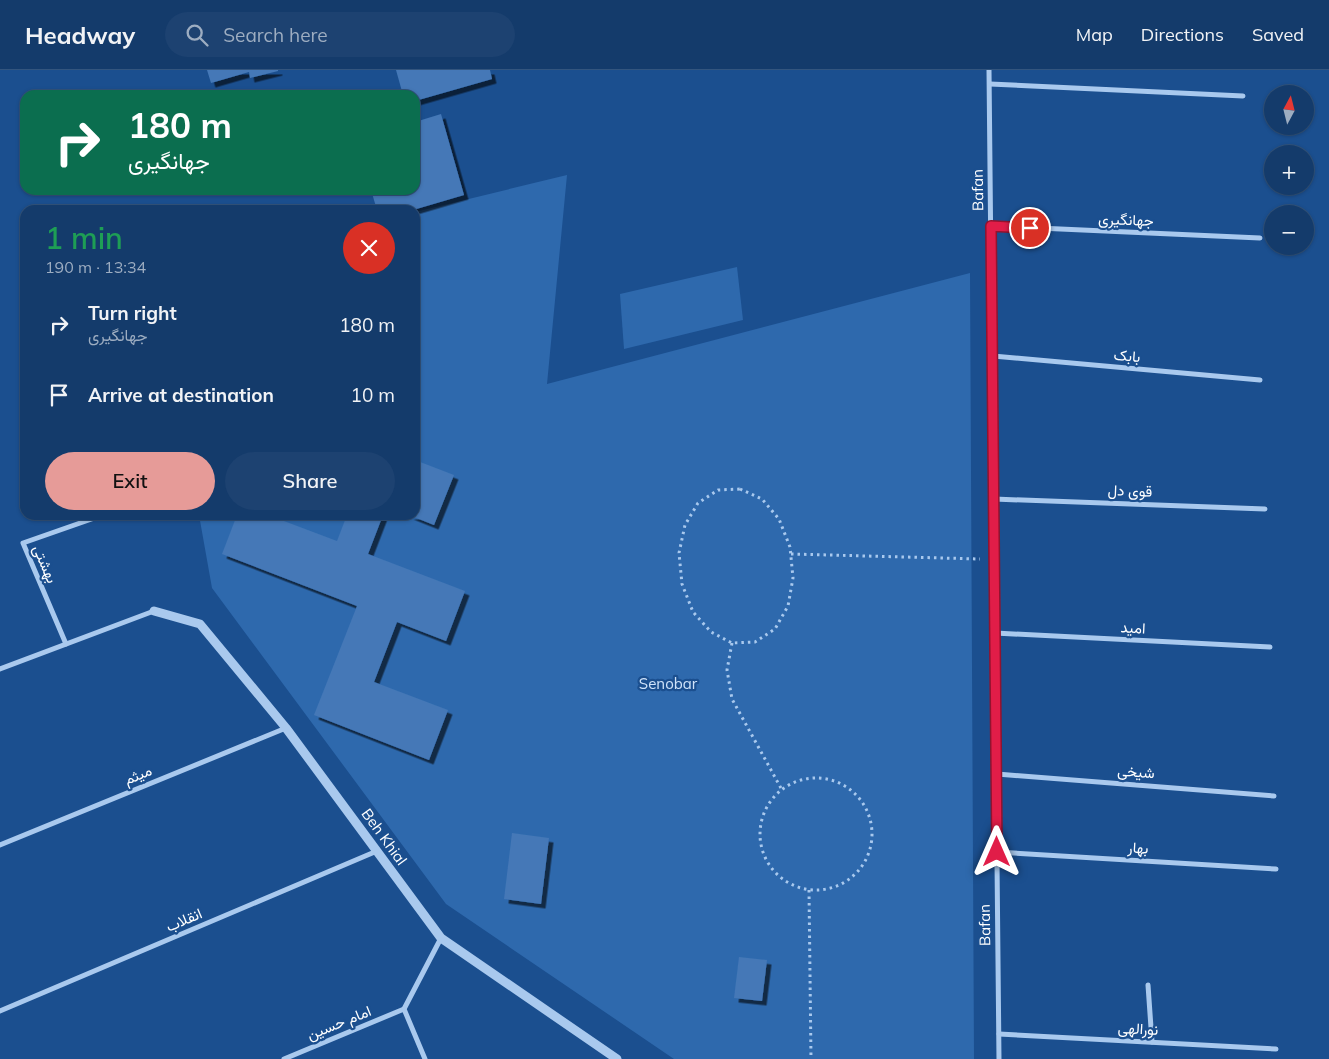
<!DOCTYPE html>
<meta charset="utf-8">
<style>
body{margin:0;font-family:Mulish,Vazirmatn,sans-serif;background:#1d4271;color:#f1f3f6;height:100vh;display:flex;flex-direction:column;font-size:19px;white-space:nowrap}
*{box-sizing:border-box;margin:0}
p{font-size:16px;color:#9dadc1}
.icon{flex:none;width:28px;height:28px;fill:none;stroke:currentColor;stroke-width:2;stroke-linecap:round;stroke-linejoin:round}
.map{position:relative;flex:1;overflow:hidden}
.sheet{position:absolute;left:20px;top:135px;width:400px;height:315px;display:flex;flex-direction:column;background:#143b6b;border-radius:15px;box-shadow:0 1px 4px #0004,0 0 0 1px #33557e}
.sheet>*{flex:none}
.banner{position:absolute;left:20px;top:20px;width:400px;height:105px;border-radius:15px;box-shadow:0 1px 4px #0004,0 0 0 1px #33557e;background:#0b6e4f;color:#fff;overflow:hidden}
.needle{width:32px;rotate:7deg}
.tools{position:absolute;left:1264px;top:15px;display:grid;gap:10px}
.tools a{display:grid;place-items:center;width:50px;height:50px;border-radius:50%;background:#143b6b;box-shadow:0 1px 4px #0004,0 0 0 1px #33557e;font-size:25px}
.pin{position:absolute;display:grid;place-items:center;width:42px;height:42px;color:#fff;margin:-21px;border:2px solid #fff;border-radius:50%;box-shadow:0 1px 5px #0007}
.me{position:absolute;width:55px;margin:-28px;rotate:0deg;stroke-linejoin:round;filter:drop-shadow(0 0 4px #0008)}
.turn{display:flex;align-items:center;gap:18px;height:105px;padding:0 25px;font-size:22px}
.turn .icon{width:65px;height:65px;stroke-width:2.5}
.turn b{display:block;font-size:35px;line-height:42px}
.round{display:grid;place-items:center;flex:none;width:52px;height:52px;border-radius:26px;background:#1d4271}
.headline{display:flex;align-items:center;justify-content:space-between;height:85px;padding:0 25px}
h1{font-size:30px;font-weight:600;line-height:38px;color:#1e9e55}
.primary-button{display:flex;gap:10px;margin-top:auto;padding:10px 25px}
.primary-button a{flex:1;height:58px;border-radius:30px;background:#e69b98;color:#111;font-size:20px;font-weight:600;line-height:58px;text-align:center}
.primary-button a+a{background:#1d4271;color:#f1f3f6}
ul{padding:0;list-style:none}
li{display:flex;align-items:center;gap:15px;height:70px;padding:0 25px}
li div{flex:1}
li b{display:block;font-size:19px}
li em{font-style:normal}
header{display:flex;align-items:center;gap:30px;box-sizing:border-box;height:70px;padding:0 25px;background:#143b6b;border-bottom:1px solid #33557e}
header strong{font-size:24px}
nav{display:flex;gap:28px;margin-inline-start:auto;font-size:18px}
.search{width:350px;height:45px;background:#1d4271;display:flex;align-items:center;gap:12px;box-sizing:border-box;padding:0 18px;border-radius:28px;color:#9dadc1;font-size:19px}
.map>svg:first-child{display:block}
.green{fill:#2e69ad}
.building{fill:#4478b7;filter:url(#shadow)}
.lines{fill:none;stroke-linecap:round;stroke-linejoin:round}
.path{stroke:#a9c9ee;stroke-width:3;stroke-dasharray:2.5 4;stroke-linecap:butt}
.minor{stroke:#a9c9ee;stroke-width:5}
.tertiary{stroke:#a9c9ee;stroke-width:9}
.route-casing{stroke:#92132f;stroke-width:12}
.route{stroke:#e11d48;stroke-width:9}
.labels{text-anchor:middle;stroke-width:4.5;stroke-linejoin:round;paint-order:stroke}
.street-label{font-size:15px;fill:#fff;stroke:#1b4f8f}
.park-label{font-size:15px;fill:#cfe3fa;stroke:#1b4f8f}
</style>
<header>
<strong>Headway</strong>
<div class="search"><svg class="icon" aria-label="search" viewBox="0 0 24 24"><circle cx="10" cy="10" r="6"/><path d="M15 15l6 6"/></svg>Search here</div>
<nav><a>Map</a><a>Directions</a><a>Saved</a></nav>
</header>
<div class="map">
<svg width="1329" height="989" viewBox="0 0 1329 989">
<defs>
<filter id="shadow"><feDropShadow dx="4.5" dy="4.5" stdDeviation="0" flood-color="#0009"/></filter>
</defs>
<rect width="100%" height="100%" fill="#1b4f8f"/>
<g class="green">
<polygon points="567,105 547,314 970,203 974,989 674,989 446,834 212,518 199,445 415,445 415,142"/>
<polygon points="737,197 743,250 624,279 620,224"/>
</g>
<g class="building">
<polygon points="207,0 278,0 278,1 250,8 249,2 211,13"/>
<polygon points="396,0 490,0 492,9 415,31 415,25 403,25"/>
<polygon points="441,44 464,125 413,140 377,140 371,120 415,120 415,52"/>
<polygon points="415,390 454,405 434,455 409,445 415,445"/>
<polygon points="237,445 268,445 337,471 347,445 383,445 368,484 465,521 446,571 397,552 374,612 448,640 429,690 314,645 357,536 222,484"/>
<polygon points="512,763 549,768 541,834 504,829"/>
<polygon points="739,887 767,890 762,931 734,928"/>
</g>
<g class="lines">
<g class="path">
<polygon points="740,419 762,429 779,449 790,477 793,508 788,536 775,559 755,572 732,573 711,562 693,542 682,514 679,483 685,455 698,433 718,420"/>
<polyline points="791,484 980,489"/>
<polyline points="732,573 727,600 732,629 782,720"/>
<circle cx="816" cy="764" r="56"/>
<polyline points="809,820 811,989"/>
</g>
<g class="minor">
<polyline points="989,0 999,989"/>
<polyline points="990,14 1243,26"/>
<polyline points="991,156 1260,168"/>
<polyline points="993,286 1260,310"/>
<polyline points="994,429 1265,439"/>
<polyline points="995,563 1270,577"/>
<polyline points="66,574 23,473 103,445"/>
<polyline points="0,599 154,541"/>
<polyline points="997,704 1274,726"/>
<polyline points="0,775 286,658"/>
<polyline points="997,782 1276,799"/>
<polyline points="1148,915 1152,972"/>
<polyline points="0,941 377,781"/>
<polyline points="999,964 1276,979"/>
<polyline points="284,989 404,939"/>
<polyline points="425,989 404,939 441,868"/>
</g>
<polyline class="tertiary" points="154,541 200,554 286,658 441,868 617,989"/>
</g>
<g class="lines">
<defs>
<polyline id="route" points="997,782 991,156 1030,158"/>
</defs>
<use href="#route" class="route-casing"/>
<use href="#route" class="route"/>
</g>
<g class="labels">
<g class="street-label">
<text transform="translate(978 120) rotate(-91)" y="5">Bafan</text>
<text transform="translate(1126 150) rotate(2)" y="5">جهانگیری</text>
<text transform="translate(1127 286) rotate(5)" y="5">بابک</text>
<text transform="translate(1130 421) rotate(2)" y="5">قوی دل</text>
<text transform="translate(45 494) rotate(67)" y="5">بهشتی</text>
<text transform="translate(1133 558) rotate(3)" y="5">امید</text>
<text transform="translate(1136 702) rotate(4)" y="5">شیخی</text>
<text transform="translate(138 705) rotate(-22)" y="5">میثم</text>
<text transform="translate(384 767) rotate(54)" y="5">Beh Khial</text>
<text transform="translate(1138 778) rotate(3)" y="5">بهار</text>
<text transform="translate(184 850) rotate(-23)" y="5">انقلاب</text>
<text transform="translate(985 855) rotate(-91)" y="5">Bafan</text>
<text transform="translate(339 953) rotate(-22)" y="5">امام حسین</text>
<text transform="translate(1138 959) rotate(3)" y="5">نورالهی</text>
</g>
<g class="park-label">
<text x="668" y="619">Senobar</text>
</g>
</g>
</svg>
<div class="tools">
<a><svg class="needle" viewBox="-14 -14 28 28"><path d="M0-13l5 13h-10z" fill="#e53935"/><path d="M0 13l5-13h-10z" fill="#9dadc1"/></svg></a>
<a>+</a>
<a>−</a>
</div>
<div class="pin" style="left:1030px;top:158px;background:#d93025"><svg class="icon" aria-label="arrive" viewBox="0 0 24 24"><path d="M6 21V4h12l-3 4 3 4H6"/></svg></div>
<svg class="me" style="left:997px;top:782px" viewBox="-20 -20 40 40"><path d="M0-17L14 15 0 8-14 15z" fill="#e11d48" stroke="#fff" stroke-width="4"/></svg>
<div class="banner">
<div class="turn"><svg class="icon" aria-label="right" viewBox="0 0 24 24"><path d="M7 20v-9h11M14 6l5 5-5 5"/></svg><div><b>180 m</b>جهانگیری</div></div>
</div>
<section class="sheet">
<div class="headline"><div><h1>1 min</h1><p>190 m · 13:34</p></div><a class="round" style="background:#d93025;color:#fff"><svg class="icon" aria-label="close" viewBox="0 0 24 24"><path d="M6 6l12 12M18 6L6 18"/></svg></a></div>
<ul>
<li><svg class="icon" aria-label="right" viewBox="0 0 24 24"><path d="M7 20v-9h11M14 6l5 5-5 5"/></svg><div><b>Turn right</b><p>جهانگیری</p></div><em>180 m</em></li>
<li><svg class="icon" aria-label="arrive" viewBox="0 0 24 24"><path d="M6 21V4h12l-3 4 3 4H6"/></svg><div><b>Arrive at destination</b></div><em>10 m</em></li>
</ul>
<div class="primary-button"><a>Exit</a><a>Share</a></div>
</section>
</div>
